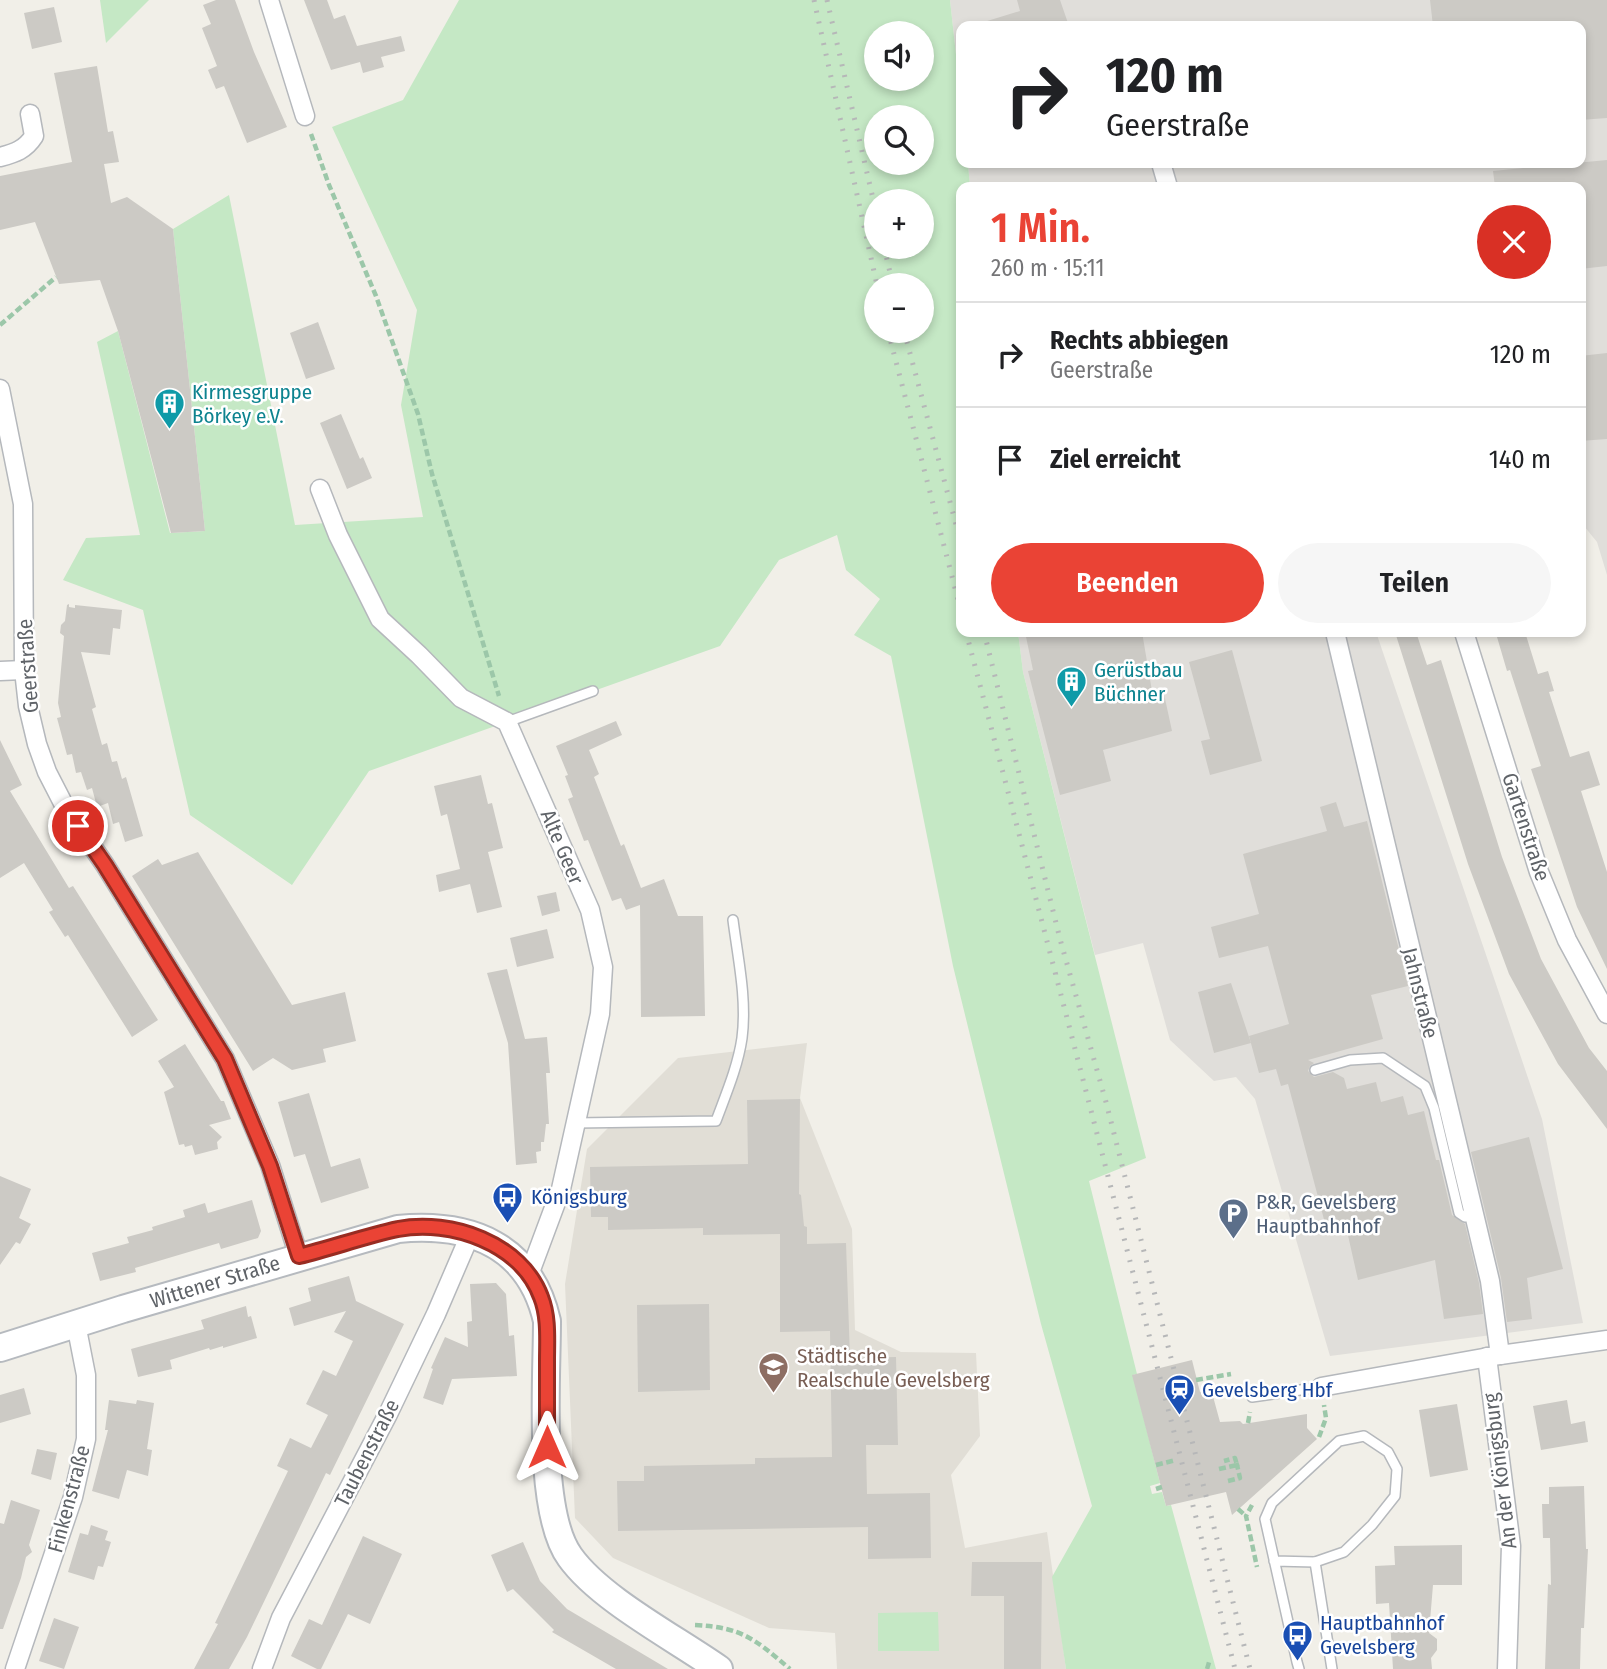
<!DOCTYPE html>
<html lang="de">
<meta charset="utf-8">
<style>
body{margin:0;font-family:"Fira Sans Condensed",sans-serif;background:#f6f6f6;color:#202124;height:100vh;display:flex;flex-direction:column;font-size:26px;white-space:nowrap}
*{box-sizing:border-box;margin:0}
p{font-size:23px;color:#757577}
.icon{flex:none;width:38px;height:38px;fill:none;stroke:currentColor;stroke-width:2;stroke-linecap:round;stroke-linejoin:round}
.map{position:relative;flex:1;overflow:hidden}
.details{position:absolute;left:956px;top:182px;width:630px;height:455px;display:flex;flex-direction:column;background:#fff;border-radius:14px;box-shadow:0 4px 10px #0003}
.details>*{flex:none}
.hud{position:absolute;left:956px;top:21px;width:630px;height:147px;border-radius:14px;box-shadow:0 4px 10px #0003;background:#fff;color:#202124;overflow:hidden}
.fabs{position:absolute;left:864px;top:21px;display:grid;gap:14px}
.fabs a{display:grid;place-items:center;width:70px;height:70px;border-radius:50%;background:#fff;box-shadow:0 4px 10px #0003;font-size:35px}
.pin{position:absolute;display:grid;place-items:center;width:60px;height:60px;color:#fff;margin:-30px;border:4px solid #fff;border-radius:50%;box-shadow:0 2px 7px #0007}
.me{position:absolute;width:77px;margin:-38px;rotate:0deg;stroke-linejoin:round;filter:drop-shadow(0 0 5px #0008)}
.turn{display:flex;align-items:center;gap:24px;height:147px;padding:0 35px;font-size:32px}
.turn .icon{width:91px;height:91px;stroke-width:2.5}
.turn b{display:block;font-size:49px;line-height:60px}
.round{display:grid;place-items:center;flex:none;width:74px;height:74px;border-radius:37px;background:#f6f6f6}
.headline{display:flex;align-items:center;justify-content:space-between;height:119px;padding:0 35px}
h1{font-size:42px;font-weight:600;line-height:52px;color:#ea4335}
.button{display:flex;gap:14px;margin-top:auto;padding:14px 35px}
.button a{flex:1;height:80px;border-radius:42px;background:#ea4335;color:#fff;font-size:28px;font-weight:600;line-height:80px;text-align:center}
.button a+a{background:#f6f6f6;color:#202124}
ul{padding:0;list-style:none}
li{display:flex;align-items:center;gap:21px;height:105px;padding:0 35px;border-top:2px solid #e0e0e0}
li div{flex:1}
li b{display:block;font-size:26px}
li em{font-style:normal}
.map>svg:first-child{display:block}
.industrial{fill:#e0deda}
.education{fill:#e1ded6}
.green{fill:#c5e8c5;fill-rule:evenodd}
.building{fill:#cccac5}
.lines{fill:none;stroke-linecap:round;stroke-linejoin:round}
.service-casing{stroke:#b5b8bc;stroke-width:12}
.minor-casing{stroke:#b5b8bc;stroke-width:21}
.secondary-casing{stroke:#b6babf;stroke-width:30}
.path{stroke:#9cc7a9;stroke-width:4.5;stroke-dasharray:7 3.5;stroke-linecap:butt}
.service{stroke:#fff;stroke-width:9}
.minor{stroke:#fff;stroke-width:18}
.secondary{stroke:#fff;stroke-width:26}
.rail{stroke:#b6b7b8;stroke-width:5;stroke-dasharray:2 9;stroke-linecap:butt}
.route-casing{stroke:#982c22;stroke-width:18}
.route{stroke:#ea4335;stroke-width:12}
.labels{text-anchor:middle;stroke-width:5;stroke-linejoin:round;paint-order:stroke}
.culture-label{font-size:21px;fill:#0d838f;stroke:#fff;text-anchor:start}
.street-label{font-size:21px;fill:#5f6368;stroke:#fff}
.transit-label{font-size:21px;fill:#164399;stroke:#fff;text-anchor:start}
.service-label{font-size:21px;fill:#4e5e75;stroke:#fff;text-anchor:start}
.education-label{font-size:21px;fill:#785e54;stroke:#fff;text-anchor:start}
</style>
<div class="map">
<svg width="1607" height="1669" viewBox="0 0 1607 1669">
<rect width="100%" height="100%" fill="#f1efe8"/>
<g class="industrial">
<polygon points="950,0 1607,0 1607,575 1597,542 1580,521 1580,187 970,187 968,163 1580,163 1580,26 961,26 961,100"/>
<polygon points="1018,632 1376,632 1542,1119 1583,1323 1330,1356 1255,1099 1236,1077 1214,1081 1170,1040 1143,943 1095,955 1023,672"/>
</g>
<polygon class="education" points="807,1043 800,1098 852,1229 855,1330 901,1352 976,1353 980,1436 951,1475 965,1548 1047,1532 1066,1669 837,1669 835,1633 769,1628 613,1558 575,1518 565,1284 587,1149 678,1058"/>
<g class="green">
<polygon points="100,0 149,0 106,43"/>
<path d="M459,0H950L961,100V163H968L970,187H961V632H1018L1023,672L1146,1158L1089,1181L1137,1374L1133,1375L1160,1483L1150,1486L1152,1494L1162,1492L1166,1506L1171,1505L1216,1669H1066L1052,1577L1092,1506L1041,1324L953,966L891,656L854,635L880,599L846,570L837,535L779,560L720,646L369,771L292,885L190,815L143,610L63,580L86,538L140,535L97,342L118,331L170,533L205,531L173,229L229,195L295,525L423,517L401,405L417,310L332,127L403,100ZM877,33H922V79H877ZM877,117H922V163H877ZM877,201H922V247H877ZM877,285H922V331H877Z"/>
<polygon points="938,1612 939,1651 878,1651 878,1613"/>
</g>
<g class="building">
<polygon points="216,0 235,0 254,52 287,127 247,143 224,86 216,89 208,70 217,66 202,28 211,24 203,5"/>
<polygon points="304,0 327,0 334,19 345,15 357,46 401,36 405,51 381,57 384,67 363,73 360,62 331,70"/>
<polygon points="1017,0 1060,0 1069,26 984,26 984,22 1020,11"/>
<polygon points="1430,0 1607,0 1607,118 1580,120 1580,26 1433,26"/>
<polygon points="54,7 62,42 32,49 24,13"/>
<polygon points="97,66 108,132 113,131 119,162 104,164 111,203 127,197 173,229 205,531 171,533 118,331 100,280 59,284 35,222 0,230 0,176 72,162 54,73"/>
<polygon points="1607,160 1607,266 1580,269 1580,187 1495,187 1493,171"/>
<polygon points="318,322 335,369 306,379 290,333"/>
<polygon points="1607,353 1607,439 1580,441 1580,356"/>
<polygon points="341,414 360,459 363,457 372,478 347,489 320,423"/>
<polygon points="69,604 69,607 75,608 75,605 122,610 120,629 113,628 110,655 81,652 96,707 92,709 102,745 107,743 112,762 117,761 122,779 126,777 143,836 125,842 119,822 113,824 108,803 97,807 92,788 87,790 81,772 76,773 72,754 67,755 57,718 61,717 58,703 64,636 60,633 61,625 65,621 67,605"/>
<polygon points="1025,632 1118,632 1118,635 1142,632 1153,697 1164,694 1172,731 1103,750 1111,781 1060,795 1028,671 1033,670"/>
<polygon points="1395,632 1416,632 1427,665 1441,660 1502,857 1541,959 1589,1048 1607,1071 1607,1129 1558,1064 1509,974 1468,864"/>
<polygon points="1513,632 1525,632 1538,674 1548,671 1554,691 1549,692 1570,757 1589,751 1600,785 1581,791 1607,872 1607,969 1577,907 1531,769 1541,766 1510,670 1507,671 1497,637"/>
<polygon points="1232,650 1262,761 1210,775 1201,741 1210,739 1189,662"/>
<polygon points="616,721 622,735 589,750 599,774 594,777 621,846 624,844 641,888 664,879 678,916 703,916 705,1016 641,1017 640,905 626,910 621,898 612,901 588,840 584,841 568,799 573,797 565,776 568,775 556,746"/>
<polygon points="0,740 22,785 10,791 69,888 73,886 158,1020 132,1037 68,935 65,937 49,912 53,910 24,863 0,878"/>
<polygon points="481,775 488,804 492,803 503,848 488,852 502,907 477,913 470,884 439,892 436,875 460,869 447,814 441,816 434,786"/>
<polygon points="1336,802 1344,827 1367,821 1408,986 1371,995 1383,1039 1308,1060 1314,1063 1310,1066 1308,1071 1314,1077 1333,1072 1344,1078 1347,1089 1376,1082 1381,1102 1403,1096 1408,1115 1424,1111 1436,1160 1439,1160 1452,1215 1465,1224 1479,1283 1483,1314 1444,1319 1435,1260 1358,1280 1345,1222 1326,1227 1288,1084 1281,1086 1276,1069 1259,1073 1249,1036 1289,1024 1268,946 1219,958 1211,927 1259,914 1243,854 1327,831 1320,807"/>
<polygon points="198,852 292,1005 345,992 356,1041 323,1049 326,1062 292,1070 273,1058 253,1071 132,876 158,859 162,865"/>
<polygon points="556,892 560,911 542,916 537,896"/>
<polygon points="547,929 554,958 517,967 510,938"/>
<polygon points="507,969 525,1039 547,1037 550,1073 546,1073 549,1124 546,1124 544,1142 541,1142 541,1151 536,1152 537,1163 516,1165 508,1043 487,973"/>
<polygon points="1231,983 1251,1043 1214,1053 1198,992"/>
<polygon points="185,1044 221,1101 224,1101 231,1119 209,1125 222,1137 217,1142 218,1149 195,1155 192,1145 185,1147 184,1144 179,1145 164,1092 174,1087 158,1061"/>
<polygon points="309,1093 331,1167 360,1158 369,1188 321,1203 305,1154 294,1157 278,1102"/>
<polygon points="800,1099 799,1194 801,1195 804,1226 807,1227 807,1244 846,1243 850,1358 896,1357 898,1445 866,1445 867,1494 930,1493 931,1558 868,1559 868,1527 618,1531 617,1481 644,1481 644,1466 755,1464 755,1458 832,1457 830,1331 780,1332 780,1234 703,1235 703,1228 608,1230 608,1217 591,1217 590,1167 748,1164 747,1100"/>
<polygon points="1529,1137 1563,1269 1527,1278 1532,1319 1507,1322 1501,1278 1471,1152"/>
<polygon points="0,1176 31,1189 19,1218 31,1224 20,1244 16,1242 0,1265"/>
<polygon points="252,1200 261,1231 258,1238 221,1249 219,1243 135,1268 136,1272 100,1281 92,1253 129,1243 127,1237 153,1230 152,1227 185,1217 183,1210 205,1203 208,1213"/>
<polygon points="349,1276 356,1301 404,1324 330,1475 326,1473 247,1637 229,1669 194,1669 218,1624 215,1623 288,1471 277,1466 290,1438 311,1448 328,1415 306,1404 323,1370 336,1376 353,1341 334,1332 346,1311 294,1326 289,1308 311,1301 308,1288"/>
<polygon points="496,1283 506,1294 509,1336 514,1335 517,1376 452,1379 443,1405 423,1398 433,1369 431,1368 445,1337 468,1347 467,1322 472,1321 470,1284"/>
<polygon points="709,1304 710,1390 638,1392 637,1305"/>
<polygon points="246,1306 248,1317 251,1316 257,1338 223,1348 223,1346 210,1350 209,1348 170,1360 172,1369 138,1377 131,1349 204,1329 201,1320"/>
<polygon points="1192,1360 1200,1392 1211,1389 1220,1422 1240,1421 1243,1424 1307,1414 1307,1428 1317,1439 1232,1515 1226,1492 1166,1506 1132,1375"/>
<polygon points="24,1388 31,1414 0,1423 0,1395"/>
<polygon points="109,1400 136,1404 137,1400 154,1403 147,1449 152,1450 148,1476 127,1470 119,1499 92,1491 108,1430 105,1430"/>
<polygon points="1567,1400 1571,1424 1585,1421 1588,1442 1541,1450 1533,1406"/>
<polygon points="1457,1404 1468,1470 1430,1477 1419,1410"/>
<polygon points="37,1449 57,1453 51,1480 31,1474"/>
<polygon points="1584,1486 1586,1549 1588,1549 1584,1628 1581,1628 1580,1669 1545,1669 1548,1584 1551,1585 1550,1538 1543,1538 1542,1504 1549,1504 1549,1487"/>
<polygon points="11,1500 40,1510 29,1545 32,1552 26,1557 21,1578 3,1629 0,1629 0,1523 4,1524"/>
<polygon points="91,1525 108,1531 105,1540 111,1542 103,1567 98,1566 94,1580 68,1572 80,1533 88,1535"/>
<polygon points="363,1536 402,1554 370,1624 348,1614 321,1669 317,1669 291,1656 309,1619 322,1625"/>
<polygon points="523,1542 540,1581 567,1609 668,1669 616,1669 552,1632 554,1630 513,1589 507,1592 491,1555"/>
<polygon points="1462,1545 1462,1585 1433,1585 1429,1633 1437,1639 1437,1650 1431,1658 1432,1669 1393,1669 1389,1603 1376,1604 1375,1566 1395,1565 1394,1546"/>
<polygon points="972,1562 1042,1562 1041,1669 1004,1669 1004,1596 971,1596"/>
<polygon points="54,1618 79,1627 64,1669 39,1661"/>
</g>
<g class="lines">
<defs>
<g id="service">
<polyline points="507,722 593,691"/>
<polyline points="1315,1070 1350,1060 1383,1058 1425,1086 1434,1108 1459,1213 1465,1217 1474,1215"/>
<path d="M575,1123L716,1121C726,1094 738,1066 742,1038C747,999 738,959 733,920"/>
<polyline points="1252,1397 1321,1387"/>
<polyline points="1274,1561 1315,1562 1344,1552 1372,1525 1395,1496 1397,1469 1388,1452 1364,1436 1339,1441 1272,1503 1265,1519 1297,1662 1299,1669"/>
<polyline points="1315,1562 1332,1669"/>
</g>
<g id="minor">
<polyline points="269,0 305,116"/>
<path d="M0,157C15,153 25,150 34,136L30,114"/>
<polyline points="1161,163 1168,187"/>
<polyline points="0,389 23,504 24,670 28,706 37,744 47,772 65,807 105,865 225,1059 270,1165 299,1257"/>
<polyline points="320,489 338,535 380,619 419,655 461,698 507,722 590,910 603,967 600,1014 561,1189 529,1275"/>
<polyline points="1335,632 1490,1281 1500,1355"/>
<polyline points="1464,632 1539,872 1567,940 1607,1014"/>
<polyline points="0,671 24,670"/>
<polyline points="1487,1357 1511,1546 1507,1669"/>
<polyline points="1321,1387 1500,1355 1607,1340"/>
<polyline points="15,1669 73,1497 86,1439 86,1375 76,1324"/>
<polyline points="262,1669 281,1618 388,1414 436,1314 470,1235"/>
</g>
<path id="secondary" d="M0,1348L123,1309L398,1229C471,1222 530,1246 547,1321C547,1380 537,1512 570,1557C600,1599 675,1638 719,1669"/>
</defs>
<use href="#service" class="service-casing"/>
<use href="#minor" class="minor-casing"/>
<use href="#secondary" class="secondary-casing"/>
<g class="path">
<polyline points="311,134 329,185 376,296 418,414 432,474 499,696"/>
<polyline points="0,325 56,277"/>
<polyline points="1196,1380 1231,1374"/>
<polyline points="1248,1423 1250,1412"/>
<polyline points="1319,1437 1326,1418 1324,1405"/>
<polyline points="1156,1465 1176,1460"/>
<polyline points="1219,1469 1237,1465 1235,1458 1224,1461"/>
<polyline points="1228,1481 1240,1478 1237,1465 1242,1463"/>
<polyline points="1156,1489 1162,1487"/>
<polyline points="1252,1505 1246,1516 1257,1567"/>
<polyline points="1238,1509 1246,1516"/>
<path d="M695,1625C742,1627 756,1640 790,1669"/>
<polyline points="1207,1669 1210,1659"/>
</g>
<use href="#service" class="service"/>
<use href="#minor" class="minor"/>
<use href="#secondary" class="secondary"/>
<g class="rail">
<polyline points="814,0 877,285"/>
<polyline points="827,0 877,216"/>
<polyline points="884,247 893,285"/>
<polyline points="888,331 961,611"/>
<polyline points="904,331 961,543"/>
<path d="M966,632C1057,977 1146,1323 1235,1669"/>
<polyline points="984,632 1060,939 1106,1102 1250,1669"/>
</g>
</g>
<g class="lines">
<defs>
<path id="route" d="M78,826L105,865L225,1059L270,1166L299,1256C332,1248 365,1236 398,1229C451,1219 521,1243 541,1297C549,1317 547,1340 547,1361C547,1390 547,1418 547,1447"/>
</defs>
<use href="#route" class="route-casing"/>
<use href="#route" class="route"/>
</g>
<defs>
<symbol id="building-pin" viewBox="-11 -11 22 30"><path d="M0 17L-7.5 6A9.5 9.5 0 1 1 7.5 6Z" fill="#0f9aa8" stroke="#fff"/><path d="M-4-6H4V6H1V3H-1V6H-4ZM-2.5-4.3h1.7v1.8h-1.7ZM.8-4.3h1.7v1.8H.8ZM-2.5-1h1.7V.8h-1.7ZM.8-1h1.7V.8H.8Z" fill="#fff"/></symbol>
<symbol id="bus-pin" viewBox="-11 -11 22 30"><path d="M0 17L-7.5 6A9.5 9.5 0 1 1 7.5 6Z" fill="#1a4fb4" stroke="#fff"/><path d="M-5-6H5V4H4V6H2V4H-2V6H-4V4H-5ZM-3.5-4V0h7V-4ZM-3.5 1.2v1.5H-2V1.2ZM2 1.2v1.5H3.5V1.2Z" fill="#fff"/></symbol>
<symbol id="parking-pin" viewBox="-11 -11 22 30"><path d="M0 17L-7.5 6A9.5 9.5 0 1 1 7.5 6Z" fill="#5c6f8a" stroke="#fff"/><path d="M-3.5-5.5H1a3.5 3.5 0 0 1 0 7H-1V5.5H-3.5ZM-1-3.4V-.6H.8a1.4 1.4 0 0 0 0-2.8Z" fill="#fff"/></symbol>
<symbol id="school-pin" viewBox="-11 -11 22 30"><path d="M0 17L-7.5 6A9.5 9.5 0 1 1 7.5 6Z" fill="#8d6e63" stroke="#fff"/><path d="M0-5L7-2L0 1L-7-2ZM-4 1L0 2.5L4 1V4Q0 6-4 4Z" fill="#fff"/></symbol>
<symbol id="station-pin" viewBox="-11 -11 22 30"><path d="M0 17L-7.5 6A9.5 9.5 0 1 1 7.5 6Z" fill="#1a4fb4" stroke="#fff"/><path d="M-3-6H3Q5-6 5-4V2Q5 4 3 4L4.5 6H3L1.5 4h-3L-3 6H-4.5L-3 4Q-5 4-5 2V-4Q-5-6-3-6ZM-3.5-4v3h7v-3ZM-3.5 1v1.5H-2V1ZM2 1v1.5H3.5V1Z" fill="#fff"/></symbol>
</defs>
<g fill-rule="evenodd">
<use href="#building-pin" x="152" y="386" width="35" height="47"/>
<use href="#building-pin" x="1054" y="664" width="35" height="47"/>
<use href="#bus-pin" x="490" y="1180" width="35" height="47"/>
<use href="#parking-pin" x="1216" y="1196" width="35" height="47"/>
<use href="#school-pin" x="756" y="1350" width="35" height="47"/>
<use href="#station-pin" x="1162" y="1372" width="35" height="47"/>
<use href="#bus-pin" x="1280" y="1618" width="35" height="47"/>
</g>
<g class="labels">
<g class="culture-label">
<text x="192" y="399">Kirmesgruppe<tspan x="192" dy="24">Börkey e.V.</tspan></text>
<text x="1094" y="677">Gerüstbau<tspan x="1094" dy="24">Büchner</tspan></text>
</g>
<g class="street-label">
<text transform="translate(28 666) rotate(-94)" y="7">Geerstraße</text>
<text transform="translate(1526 827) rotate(72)" y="7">Gartenstraße</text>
<text transform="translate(562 847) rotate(67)" y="7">Alte Geer</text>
<text transform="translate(1420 993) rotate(76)" y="7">Jahnstraße</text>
<text transform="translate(215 1282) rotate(-17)" y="7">Wittener Straße</text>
<text transform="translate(367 1453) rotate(-63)" y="7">Taubenstraße</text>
<text transform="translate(1500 1471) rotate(-97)" y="7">An der Königsburg</text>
<text transform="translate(69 1499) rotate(-75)" y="7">Finkenstraße</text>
</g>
<g class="transit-label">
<text x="531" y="1204">Königsburg</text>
<text x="1202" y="1397">Gevelsberg Hbf</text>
<text x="1320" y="1630">Hauptbahnhof<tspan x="1320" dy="24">Gevelsberg</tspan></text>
</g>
<g class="service-label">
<text x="1256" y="1209">P&amp;R, Gevelsberg<tspan x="1256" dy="24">Hauptbahnhof</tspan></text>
</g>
<g class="education-label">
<text x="797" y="1363">Städtische<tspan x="797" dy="24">Realschule Gevelsberg</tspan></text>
</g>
</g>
</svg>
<div class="fabs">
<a><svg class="icon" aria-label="sound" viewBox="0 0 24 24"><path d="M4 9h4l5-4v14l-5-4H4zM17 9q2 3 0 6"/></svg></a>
<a><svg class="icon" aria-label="search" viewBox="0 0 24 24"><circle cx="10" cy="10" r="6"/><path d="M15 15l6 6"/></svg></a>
<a>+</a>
<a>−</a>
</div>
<div class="pin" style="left:78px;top:826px;background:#d93025"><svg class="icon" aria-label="arrive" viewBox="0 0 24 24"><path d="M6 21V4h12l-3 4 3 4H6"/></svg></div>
<svg class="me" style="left:547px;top:1447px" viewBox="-20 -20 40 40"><path d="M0-17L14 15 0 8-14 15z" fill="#ea4335" stroke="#fff" stroke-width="4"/></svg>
<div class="hud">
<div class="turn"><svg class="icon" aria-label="right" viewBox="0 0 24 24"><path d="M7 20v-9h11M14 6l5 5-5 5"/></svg><div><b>120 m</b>Geerstraße</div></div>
</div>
<section class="details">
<div class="headline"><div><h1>1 Min.</h1><p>260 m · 15:11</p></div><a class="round" style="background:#d93025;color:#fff"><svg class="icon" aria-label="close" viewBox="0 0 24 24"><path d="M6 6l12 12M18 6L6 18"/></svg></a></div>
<ul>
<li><svg class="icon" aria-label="right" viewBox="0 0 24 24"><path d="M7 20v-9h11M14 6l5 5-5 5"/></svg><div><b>Rechts abbiegen</b><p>Geerstraße</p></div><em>120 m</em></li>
<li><svg class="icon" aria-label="arrive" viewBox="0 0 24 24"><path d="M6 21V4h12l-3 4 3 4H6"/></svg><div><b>Ziel erreicht</b></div><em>140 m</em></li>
</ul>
<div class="button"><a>Beenden</a><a>Teilen</a></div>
</section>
</div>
